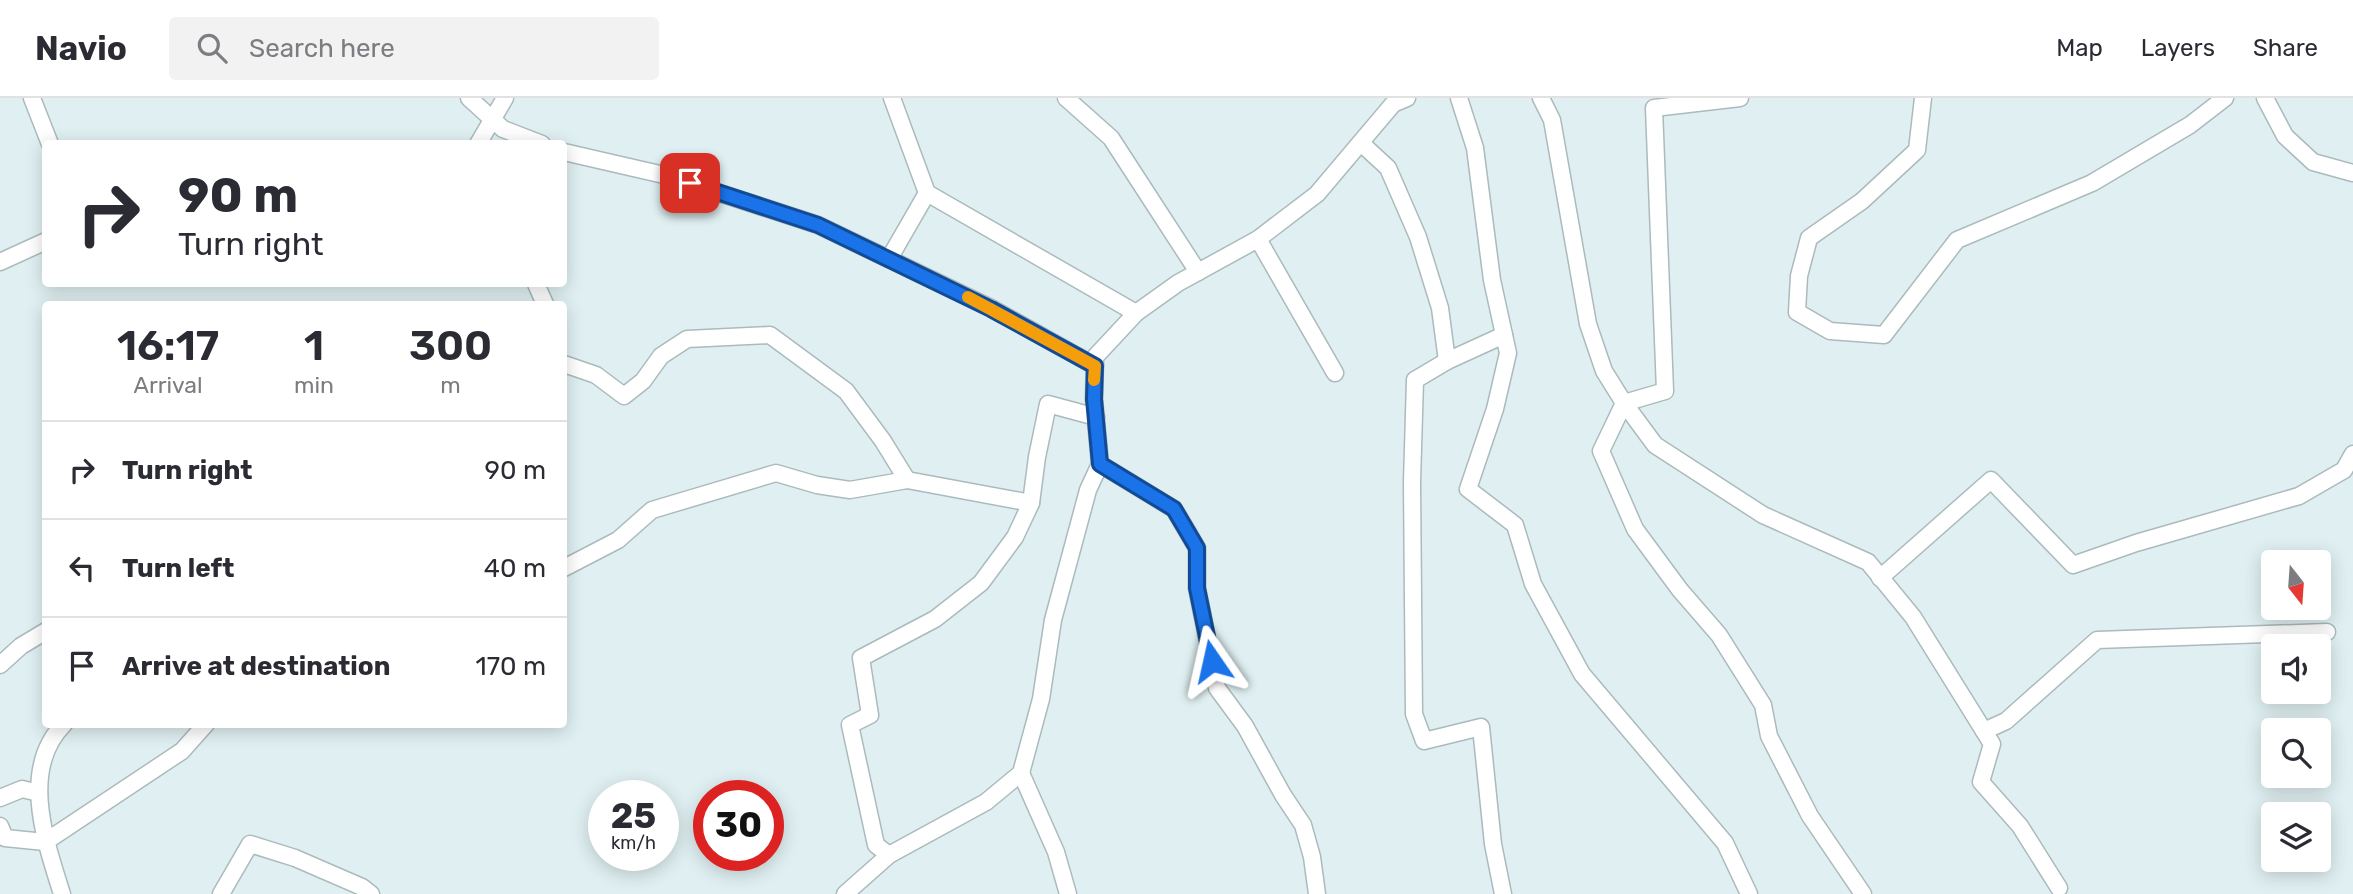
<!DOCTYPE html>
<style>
body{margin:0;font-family:Rubik,sans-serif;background:#f2f2f3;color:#2b2b33;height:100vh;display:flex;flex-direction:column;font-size:26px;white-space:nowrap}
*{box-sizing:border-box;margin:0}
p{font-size:23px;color:#7c7c81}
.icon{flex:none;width:38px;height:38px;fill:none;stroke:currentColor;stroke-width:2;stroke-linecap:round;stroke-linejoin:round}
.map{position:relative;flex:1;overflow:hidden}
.details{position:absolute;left:42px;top:203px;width:525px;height:427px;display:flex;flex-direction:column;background:#fff;border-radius:7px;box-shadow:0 4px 18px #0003}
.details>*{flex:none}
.hud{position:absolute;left:42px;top:42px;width:525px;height:147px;border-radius:7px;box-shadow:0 4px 18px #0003;background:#fff;color:#2b2b33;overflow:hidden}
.needle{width:46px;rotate:163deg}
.fabs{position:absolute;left:2261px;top:452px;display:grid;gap:14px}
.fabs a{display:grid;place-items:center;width:70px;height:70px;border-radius:7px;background:#fff;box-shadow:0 4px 18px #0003;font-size:35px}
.speed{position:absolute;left:588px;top:682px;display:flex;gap:14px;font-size:35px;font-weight:700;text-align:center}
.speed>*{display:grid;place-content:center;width:91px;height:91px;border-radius:50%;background:#fff;box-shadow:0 4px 18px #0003;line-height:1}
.speed small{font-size:18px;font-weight:400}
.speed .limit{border:10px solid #d22;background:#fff;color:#111}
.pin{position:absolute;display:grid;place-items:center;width:60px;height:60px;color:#fff;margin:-30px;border-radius:14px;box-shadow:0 4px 10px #0006}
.me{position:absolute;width:77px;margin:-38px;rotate:349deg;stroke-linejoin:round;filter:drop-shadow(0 0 5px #0008)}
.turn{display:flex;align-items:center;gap:24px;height:147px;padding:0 21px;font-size:32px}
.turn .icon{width:91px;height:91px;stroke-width:2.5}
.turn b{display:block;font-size:49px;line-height:60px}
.eta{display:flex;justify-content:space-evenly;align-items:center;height:119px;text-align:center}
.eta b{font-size:42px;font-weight:600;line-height:49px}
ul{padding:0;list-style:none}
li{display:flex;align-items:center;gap:21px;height:98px;padding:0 21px;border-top:2px solid #e1e1e2}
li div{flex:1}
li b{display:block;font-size:26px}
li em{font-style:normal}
header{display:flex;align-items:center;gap:42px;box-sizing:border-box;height:98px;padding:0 35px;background:#fff;border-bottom:2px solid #e1e1e2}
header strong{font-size:33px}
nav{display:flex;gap:38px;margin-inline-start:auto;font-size:24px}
.search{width:490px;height:63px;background:#f2f2f3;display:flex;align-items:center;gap:18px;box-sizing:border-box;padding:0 24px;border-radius:7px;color:#7c7c81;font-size:26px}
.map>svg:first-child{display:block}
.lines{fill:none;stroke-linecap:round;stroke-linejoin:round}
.street-casing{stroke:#abbabc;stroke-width:19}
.street{stroke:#fff;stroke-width:16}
.route-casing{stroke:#114b97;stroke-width:18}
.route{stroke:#1a73e8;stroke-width:12}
.slow{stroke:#f59e0b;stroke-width:12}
</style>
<header>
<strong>Navio</strong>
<div class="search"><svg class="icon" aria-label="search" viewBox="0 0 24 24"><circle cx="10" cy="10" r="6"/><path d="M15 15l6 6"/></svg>Search here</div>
<nav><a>Map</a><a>Layers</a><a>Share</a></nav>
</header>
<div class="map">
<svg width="2353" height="796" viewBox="0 0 2353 796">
<rect width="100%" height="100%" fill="#e0f0f2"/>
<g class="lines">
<defs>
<g id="street">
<polyline points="32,0 50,46"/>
<polyline points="469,0 503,31 542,46"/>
<polyline points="892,0 927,95 1136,215"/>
<polyline points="1066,0 1111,40 1198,174"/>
<polyline points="1459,0 1475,50 1492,182 1508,255 1495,311 1468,391 1515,427 1533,486 1582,576 1725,745 1749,796"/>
<polyline points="1541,0 1552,22 1588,226 1604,273 1624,305 1601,353 1635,431 1680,492 1719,537 1763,607 1769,638 1810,718 1863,796"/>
<polyline points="1740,0 1654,10 1665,293 1624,305 1655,347 1763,417 1868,464 1913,519 1992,646 1981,684 2020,728 2059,790"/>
<polyline points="1923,0 1917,52 1862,103 1809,140 1799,178 1797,214 1830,233 1884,237 1957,142 2092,85 2190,27 2225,0"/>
<polyline points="2265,0 2285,38 2313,64 2353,75"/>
<polyline points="1361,45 1388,70 1418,139 1440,210 1447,263 1504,237"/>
<polyline points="478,46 505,0"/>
<polyline points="564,54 664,77 818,127 991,210 1095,268"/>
<polyline points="1258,141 1335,275"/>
<polyline points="889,161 927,95"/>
<polyline points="0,164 46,143"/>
<polyline points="536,186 545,206"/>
<polyline points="1447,263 1415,282 1412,384 1414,616 1424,643 1481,629 1493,746 1503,796"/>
<polyline points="564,266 596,277 624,298 643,283 661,258 687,241 770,237 846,293 883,343 907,382"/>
<polyline points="1100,366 1174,411 1197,450 1197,490 1217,590 1245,628 1283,697 1303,727 1312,759 1317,796"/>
<polyline points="564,470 618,442 652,412 776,375 817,387 850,392 907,382 1031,405"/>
<polyline points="1880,480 1991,382 2073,467 2136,445 2299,398 2344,372 2353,356"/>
<polyline points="0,567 21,548 46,533"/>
<polyline points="1984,633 2006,623 2097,542 2327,534"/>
<polyline points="1021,675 1056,754 1068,796"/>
<polyline points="0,700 22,691 39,695"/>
<polyline points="0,728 5,740 45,744 182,653 206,626"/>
<polyline points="889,757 876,747 850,627 870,617 861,560 935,521 981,485 1015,439 1031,405 1037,359 1048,306 1096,319"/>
<path d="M62,796C46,745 19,671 64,626"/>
<polyline points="221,796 250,746 295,760 362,789 371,796"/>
<polyline points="845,796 889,757 986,704 1021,675 1041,601 1053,522 1088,392 1100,366 1094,301 1095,259 1136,215 1178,185 1258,141 1317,96 1393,6 1407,0"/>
</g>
</defs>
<use href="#street" class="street-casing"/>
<use href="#street" class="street"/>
</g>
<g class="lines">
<defs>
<polyline id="route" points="690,85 818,127 991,211 1095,268 1094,301 1100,366 1174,411 1197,450 1197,490 1212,563"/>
</defs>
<use href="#route" class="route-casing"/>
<use href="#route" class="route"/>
<polyline class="slow" points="968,199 1095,268 1094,282"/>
</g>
</svg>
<div class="fabs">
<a><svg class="needle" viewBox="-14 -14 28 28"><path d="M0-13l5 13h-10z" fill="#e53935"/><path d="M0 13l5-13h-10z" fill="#7c7c81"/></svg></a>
<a><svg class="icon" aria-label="sound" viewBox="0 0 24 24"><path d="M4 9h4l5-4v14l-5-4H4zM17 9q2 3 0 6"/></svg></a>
<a><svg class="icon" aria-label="search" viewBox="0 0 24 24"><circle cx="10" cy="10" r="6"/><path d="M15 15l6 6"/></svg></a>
<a><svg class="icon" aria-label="layers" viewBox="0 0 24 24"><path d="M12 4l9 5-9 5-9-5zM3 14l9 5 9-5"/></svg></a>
</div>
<div class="speed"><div>25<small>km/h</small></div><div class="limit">30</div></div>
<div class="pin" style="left:690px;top:85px;background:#d93025"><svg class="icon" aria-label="arrive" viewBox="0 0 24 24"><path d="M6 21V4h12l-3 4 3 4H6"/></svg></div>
<svg class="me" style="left:1212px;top:563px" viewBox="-20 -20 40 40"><path d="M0-17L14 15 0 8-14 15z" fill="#1a73e8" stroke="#fff" stroke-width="4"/></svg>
<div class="hud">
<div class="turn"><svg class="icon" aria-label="right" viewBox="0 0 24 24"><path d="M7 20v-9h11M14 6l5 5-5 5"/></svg><div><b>90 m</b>Turn right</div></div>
</div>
<section class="details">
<div class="eta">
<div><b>16:17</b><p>Arrival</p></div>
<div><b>1</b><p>min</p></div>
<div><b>300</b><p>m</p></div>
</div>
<ul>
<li><svg class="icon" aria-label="right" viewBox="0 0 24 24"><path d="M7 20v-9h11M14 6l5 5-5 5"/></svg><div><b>Turn right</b></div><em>90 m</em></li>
<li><svg class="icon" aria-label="left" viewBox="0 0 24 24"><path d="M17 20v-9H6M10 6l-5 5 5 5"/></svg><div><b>Turn left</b></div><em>40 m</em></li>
<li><svg class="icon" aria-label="arrive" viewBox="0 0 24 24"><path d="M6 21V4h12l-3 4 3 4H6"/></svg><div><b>Arrive at destination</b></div><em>170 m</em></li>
</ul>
</section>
</div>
